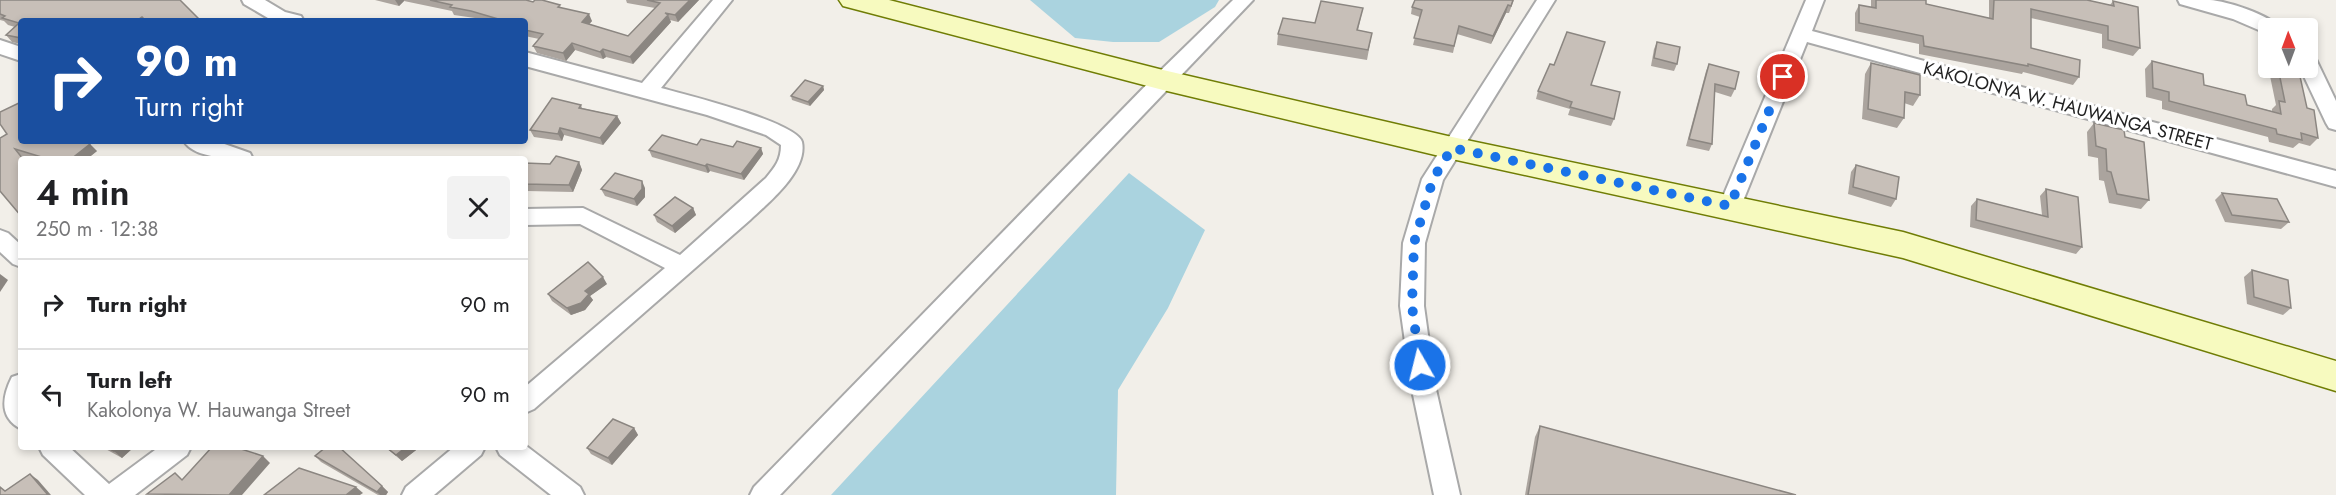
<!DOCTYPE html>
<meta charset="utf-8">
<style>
body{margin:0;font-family:Jost,sans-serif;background:#f2f2f2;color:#202124;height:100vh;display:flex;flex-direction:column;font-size:22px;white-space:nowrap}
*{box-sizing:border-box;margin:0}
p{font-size:20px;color:#757577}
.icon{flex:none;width:33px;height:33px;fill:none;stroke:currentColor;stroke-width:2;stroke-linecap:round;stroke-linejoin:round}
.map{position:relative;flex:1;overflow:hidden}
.details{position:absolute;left:18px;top:156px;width:510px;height:294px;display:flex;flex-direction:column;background:#fff;border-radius:6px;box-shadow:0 3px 9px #0003}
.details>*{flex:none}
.guide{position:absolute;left:18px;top:18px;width:510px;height:126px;border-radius:6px;box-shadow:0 3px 9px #0003;background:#1a4fa0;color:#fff;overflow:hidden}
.needle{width:39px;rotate:359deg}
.buttons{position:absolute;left:2258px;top:18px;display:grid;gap:12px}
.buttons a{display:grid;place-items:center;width:60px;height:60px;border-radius:6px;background:#fff;box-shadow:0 3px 9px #0003;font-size:30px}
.pin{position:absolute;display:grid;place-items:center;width:51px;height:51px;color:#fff;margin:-26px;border:3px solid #fff;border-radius:50%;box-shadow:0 2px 6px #0007}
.me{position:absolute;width:66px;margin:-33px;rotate:352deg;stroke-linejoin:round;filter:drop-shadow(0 0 4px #0008)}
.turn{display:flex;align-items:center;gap:21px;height:126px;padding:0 18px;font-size:27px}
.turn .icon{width:78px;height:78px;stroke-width:2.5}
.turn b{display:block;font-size:42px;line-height:51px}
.round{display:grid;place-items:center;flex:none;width:63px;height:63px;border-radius:6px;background:#f2f2f2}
.summary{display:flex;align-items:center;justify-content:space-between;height:102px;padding:0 18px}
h1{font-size:36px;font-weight:600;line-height:45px}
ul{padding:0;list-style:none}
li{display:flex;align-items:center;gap:18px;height:90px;padding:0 18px;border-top:2px solid #e0e0e0}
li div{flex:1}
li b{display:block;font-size:22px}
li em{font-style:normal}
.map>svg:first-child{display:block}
.water{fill:#aad3df}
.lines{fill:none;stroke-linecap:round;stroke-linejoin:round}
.street-casing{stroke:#a9a9a9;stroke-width:4}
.secondary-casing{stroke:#707d05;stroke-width:3}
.street{fill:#fff;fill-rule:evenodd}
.secondary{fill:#f7fabf;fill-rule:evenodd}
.wall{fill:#aba49e}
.shaded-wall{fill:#8b8681}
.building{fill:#c7bfb8;stroke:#8b8681;stroke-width:1.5}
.route{stroke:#1a73e8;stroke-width:10;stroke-dasharray:0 18}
.labels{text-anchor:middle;stroke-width:6;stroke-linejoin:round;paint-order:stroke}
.street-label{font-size:18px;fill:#222;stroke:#fff}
</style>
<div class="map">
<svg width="2336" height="495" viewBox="0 0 2336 495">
<rect width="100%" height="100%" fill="#f2efe9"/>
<g class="water">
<polygon points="1030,0 1219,0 1215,7 1159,42 1113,42 1075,38"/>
<polygon points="1129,173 1205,230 1168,308 1118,390 1116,495 831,495"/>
</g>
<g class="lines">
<defs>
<g id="street">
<polygon points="242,0 265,0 285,12 301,16 304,21 273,21 244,4"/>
<path d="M713,0H732L661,88C683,94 797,122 802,142C808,171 768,203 750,220L534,409L525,413V387L665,268L580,224L525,225V209L583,208L680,255L766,178C775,167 781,160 781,145L766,135L707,115L525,66V52L642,83Z"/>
<polygon points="1233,0 1253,0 780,495 750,495 754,487 1156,75"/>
<polygon points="1537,0 1555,0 1443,180 1425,243 1424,306 1435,385 1460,495 1434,495 1411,385 1400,306 1403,243 1422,179"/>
<polygon points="1806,0 1824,0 1812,31 2336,171 2336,187 1807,42 1741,206 1738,212 1730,214 1722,212 1719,206"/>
<path d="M2178,0C2188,0 2200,0 2210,0C2226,1 2271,15 2279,28H2268V34L2233,19L2180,4Z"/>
<polygon points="0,40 21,47 21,61 0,54"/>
<polygon points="2307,53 2314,55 2336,101 2336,130 2329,128 2326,123 2300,68 2307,68"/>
<path d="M184,141H216L250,153L253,159C234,159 194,159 184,141Z"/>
<polygon points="0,230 8,233 21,245 21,267 13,264 0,252"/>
<path d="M21,374V429C0,418 1,399 12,377Z"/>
<polygon points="525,445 580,487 584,495 551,495 500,455 496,447 525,447"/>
<polygon points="39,447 69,447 109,484 159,447 191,447 187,455 135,495 85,495 43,455"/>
<polygon points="454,447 485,447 481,455 434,495 402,495 406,487"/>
</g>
<polygon id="secondary" points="839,0 889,0 1163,70 1452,137 1903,232 2336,361 2336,391 1903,258 1452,159 1163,90 843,6"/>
</defs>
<use href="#street" class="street-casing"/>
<use href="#secondary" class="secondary-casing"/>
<use href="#street" class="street"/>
<use href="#secondary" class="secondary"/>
</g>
<g class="wall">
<polygon points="0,0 201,21 207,21 21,21 21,44 12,42 6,35 15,27 8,25 4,21 0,20"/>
<polygon points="375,0 526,0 533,2 560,5 561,8 592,21 589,24 628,36 655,8 627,3 626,0 699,0 678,22 670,20 671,22 633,64 606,57 603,59 575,50 566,61 537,53 533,46 539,39 525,36 525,21 486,21 475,18 454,15 452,11 404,1 399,6"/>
<polygon points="1415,0 1514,0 1509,13 1506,13 1491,44 1457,34 1453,53 1413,45 1420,17 1411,14 1412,7"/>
<polygon points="1871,0 1926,0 1926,4 1989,18 1989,0 2087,0 2110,5 2113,1 2140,48 2133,56 2102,48 2102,34 2031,18 2031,48 2079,77 2073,85 2023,72 2022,74 1919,54 1919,44 1855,31 1855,13 1859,5 1871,7"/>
<polygon points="1363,8 1358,30 1372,33 1367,60 1277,45 1278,34"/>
<polygon points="1657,42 1677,64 1674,71 1651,66 1654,49"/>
<polygon points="2152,61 2247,105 2272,111 2272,109 2276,105 2270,76 2278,68 2307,108 2318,138 2310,146 2299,143 2293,148 2269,142 2268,137 2162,109 2162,101 2146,97 2145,69"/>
<polygon points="1871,63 1920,95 1913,106 1904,103 1904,118 1897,128 1862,119 1865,74"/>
<polygon points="1709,64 1735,89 1731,97 1715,92 1712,144 1709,151 1686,146 1706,71"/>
<polygon points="1591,85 1614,119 1611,126 1568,115 1570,109 1536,99 1538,91"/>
<polygon points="823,86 824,90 810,106 792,100 791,96"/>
<polygon points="581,105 582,108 617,116 621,123 603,145 564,135 562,141 534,137 530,130"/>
<polygon points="2094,123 2125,137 2149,200 2141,209 2109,203 2104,181 2099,180 2098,158 2088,156 2087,132"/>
<polygon points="0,138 21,141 60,141 62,143 97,151 87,159 31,159 22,156 25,159 21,159"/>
<polygon points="697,145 733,147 761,148 763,154 744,180 710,171 708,173 652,157 649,150"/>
<polygon points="579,162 582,170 573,192 527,191 525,194 525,163 550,164"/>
<polygon points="1856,165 1896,199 1891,207 1848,194 1851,172"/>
<polygon points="645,188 645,197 637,206 605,196 601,189"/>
<polygon points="2046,189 2082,247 2076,254 1970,227 1971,206 1977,199 2042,215 2040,196"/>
<polygon points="2222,193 2289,222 2281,229 2225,222 2215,200"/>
<polygon points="693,208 696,215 675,233 657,222 654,215"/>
<polygon points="2252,270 2291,308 2283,315 2247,304 2244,277"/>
<polygon points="607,284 590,296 593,300 585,310 571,315 552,301 548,294"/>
<polygon points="1540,426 1796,495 1525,495 1535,437"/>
<polygon points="634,428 638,435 612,465 591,454 587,448"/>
<polygon points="102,447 134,447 122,458"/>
<polygon points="385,447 420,447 402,461"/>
<polygon points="315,456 382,486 388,492 386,495 378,495 321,462"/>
</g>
<g class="shaded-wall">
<polygon points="395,0 404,0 404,1 399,6"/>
<polygon points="690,0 699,0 678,22 675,15"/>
<polygon points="1508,5 1506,13 1491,44 1493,36"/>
<polygon points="589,14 592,21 585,29 582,22"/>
<polygon points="668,15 671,22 633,64 630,57"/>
<polygon points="142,17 145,21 136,21"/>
<polygon points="572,43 575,50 566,61 563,53"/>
<polygon points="603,49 606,57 603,59 600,52"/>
<polygon points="823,86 824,90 810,106 808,102"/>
<polygon points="617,116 621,123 603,145 600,138"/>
<polygon points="560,128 564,135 562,141 558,134"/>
<polygon points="90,144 97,151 87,159 71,159"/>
<polygon points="761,148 763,154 744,180 741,174"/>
<polygon points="579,162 582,170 573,192 569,185"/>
<polygon points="707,164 710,171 708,173 705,166"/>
<polygon points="642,181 645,188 645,197 637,206 634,199"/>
<polygon points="693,208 696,215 675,233 672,226"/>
<polygon points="0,274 8,280 0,292"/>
<polygon points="603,277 607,284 590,296 593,300 585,310 571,315 567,308 585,291"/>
<polygon points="634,428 638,435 612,465 608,458"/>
<polygon points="119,447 134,447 122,458 114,451"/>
<polygon points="406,447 420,447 402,461 396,455"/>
<polygon points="263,456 270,463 242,495 229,495"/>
<polygon points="30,474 38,480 51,495 48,495"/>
<polygon points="382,486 388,492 386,495 380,495 377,492"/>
<polygon points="356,487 363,493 360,495 346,495"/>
</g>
<g class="building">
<polygon points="0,0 180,0 201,21 205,19 207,21 146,21 142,17 136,21 21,21 21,38 6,35 19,23 2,18 5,16 0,14"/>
<polygon points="430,0 526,0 533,2 535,0 542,0 560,5 558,7 589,14 582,22 628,36 660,3 647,0 690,0 675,15 665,13 668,15 630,57 603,49 600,52 572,43 563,53 533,46 543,34 525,30 525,21 505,21 471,11 450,7 452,5"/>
<polygon points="1415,0 1513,0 1511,6 1508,5 1493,36 1459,26 1454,46 1414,38 1422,10 1412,7"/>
<polygon points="1876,0 1926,0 1926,4 1993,19 1994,0 2087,0 2114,6 2113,1 2138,7 2140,48 2108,40 2108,26 2031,9 2031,48 2080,60 2079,77 2028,64 2028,66 1924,46 1923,36 1859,23 1859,5 1876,8"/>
<polygon points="1321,1 1363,8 1357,30 1372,33 1368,50 1278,34 1283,18 1315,23"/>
<polygon points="1567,32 1605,42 1591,85 1620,92 1614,119 1570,107 1572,102 1538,91 1550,64 1554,65"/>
<polygon points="1657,42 1680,47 1677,64 1654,58"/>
<polygon points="2152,61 2203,74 2204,85 2245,95 2247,105 2281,114 2279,101 2285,102 2278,68 2299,72 2307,108 2314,110 2318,138 2301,133 2302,140 2277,134 2276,129 2169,101 2169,92 2153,88"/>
<polygon points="1871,63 1920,75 1920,95 1905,92 1904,118 1868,109"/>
<polygon points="1709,64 1739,72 1735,89 1715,84 1712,144 1689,139"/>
<polygon points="805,80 823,86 808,102 791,96"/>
<polygon points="552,98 581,105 579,108 617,116 600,138 560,128 558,134 530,130"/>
<polygon points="21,102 21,141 59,141 61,143 64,141 82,141 90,144 71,159 48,159 15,149 23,159 21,159 21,216 0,191 0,138 7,134 0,124 0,112"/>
<polygon points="2094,123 2124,130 2125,137 2144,142 2149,200 2117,194 2111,172 2107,171 2106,149 2096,146"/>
<polygon points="662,135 697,145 701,139 733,147 737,141 761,148 741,174 707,164 705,166 649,150"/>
<polygon points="556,156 579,162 569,185 525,184 525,163 550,164"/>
<polygon points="1856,165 1899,177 1896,199 1853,187"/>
<polygon points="615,173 642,181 642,189 634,199 601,189"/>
<polygon points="2046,189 2078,197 2082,247 1976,220 1977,199 2048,217"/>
<polygon points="2222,193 2277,199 2289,222 2232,215"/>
<polygon points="675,197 693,208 672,226 654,215"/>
<polygon points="588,262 603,277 585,291 589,294 581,303 567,308 548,294"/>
<polygon points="2252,270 2288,280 2291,308 2254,297"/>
<polygon points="613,419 634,428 608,458 587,448"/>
<polygon points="1540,426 1796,495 1528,495"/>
<polygon points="106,447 119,447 114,451"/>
<polygon points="212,447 235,447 263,456 229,495 147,494 175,473 182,480"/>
<polygon points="326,447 339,447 382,486 377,492 315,456"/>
<polygon points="386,447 406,447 396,455"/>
<polygon points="299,468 356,487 346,495 264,495"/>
<polygon points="30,474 48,495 0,495 0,487 5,491"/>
</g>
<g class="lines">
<polyline class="route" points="1420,365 1412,306 1414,243 1433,179 1452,148 1730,206 1783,77"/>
</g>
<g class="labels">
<g class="street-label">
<text transform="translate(2068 106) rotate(15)" y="6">KAKOLONYA W. HAUWANGA STREET</text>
</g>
</g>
</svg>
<div class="buttons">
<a><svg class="needle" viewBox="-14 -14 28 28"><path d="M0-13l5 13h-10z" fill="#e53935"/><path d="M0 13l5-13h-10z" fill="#757577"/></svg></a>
</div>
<div class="pin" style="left:1783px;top:77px;background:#d93025"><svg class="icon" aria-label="arrive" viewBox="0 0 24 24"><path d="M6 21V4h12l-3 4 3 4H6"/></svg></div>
<svg class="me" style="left:1420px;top:365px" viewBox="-20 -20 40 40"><circle r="17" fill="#1a73e8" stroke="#fff" stroke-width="3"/><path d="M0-11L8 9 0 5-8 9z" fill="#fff"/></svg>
<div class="guide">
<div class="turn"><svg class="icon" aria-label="right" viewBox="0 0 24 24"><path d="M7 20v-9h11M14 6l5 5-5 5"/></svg><div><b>90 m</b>Turn right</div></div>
</div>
<section class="details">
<div class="summary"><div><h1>4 min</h1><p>250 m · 12:38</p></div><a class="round"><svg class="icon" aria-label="close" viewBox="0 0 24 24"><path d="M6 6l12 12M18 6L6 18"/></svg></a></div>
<ul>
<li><svg class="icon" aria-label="right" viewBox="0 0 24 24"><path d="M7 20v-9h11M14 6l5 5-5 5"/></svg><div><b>Turn right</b></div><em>90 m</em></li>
<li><svg class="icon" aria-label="left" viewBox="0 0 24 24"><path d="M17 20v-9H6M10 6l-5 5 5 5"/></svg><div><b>Turn left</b><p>Kakolonya W. Hauwanga Street</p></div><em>90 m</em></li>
</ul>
</section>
</div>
